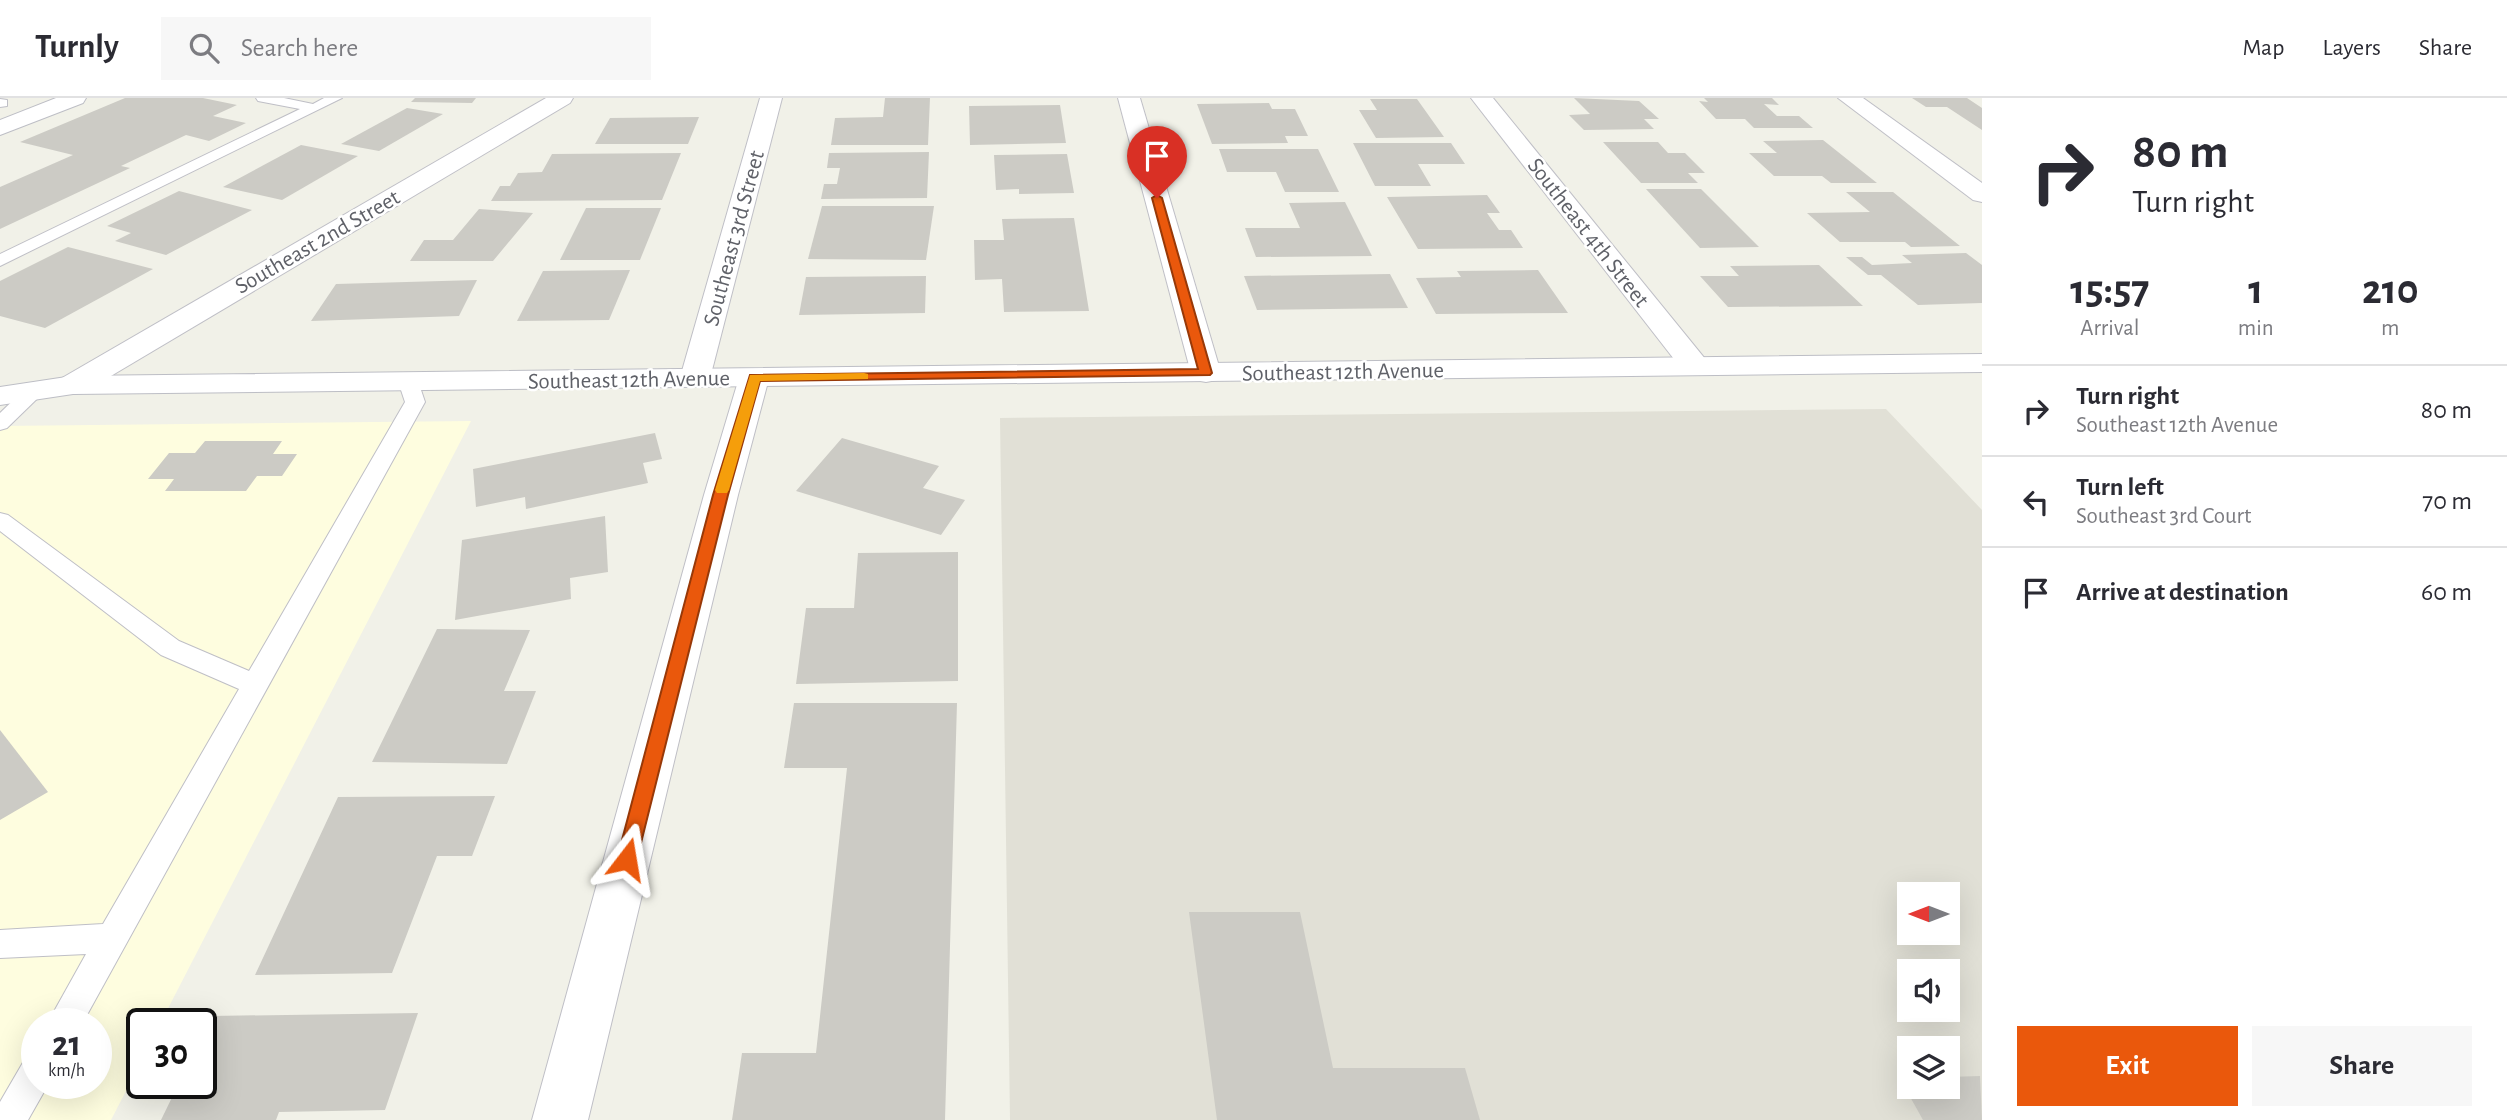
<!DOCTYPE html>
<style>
body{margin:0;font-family:"Alegreya Sans",sans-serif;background:#f7f7f7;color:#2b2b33;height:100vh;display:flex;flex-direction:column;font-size:26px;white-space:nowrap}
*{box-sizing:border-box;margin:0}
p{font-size:23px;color:#7c7c81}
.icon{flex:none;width:38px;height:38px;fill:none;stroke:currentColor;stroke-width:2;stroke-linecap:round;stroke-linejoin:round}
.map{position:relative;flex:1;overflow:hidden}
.panel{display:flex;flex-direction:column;background:#fff;width:525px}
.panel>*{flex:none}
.top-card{background:#fff;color:#2b2b33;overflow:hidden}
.needle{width:46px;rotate:270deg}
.tools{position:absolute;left:1897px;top:784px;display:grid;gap:14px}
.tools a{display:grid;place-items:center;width:63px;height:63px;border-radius:0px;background:#fff;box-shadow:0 7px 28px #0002;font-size:35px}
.speed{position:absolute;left:21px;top:910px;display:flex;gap:14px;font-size:35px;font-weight:700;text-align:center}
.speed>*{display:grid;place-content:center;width:91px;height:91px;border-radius:50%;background:#fff;box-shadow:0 7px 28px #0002;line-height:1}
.speed small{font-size:18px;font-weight:400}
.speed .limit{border:4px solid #111;border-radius:10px;background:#fff;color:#111}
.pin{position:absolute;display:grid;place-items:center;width:60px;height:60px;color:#fff;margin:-72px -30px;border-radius:50% 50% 50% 0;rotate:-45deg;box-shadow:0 0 7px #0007}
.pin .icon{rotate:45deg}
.me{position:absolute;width:77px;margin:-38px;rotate:14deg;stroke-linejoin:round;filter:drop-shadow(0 0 5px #0008)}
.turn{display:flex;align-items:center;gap:24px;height:147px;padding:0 35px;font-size:32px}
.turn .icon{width:91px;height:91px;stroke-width:2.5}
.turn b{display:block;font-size:49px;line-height:60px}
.eta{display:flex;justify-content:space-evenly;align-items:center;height:119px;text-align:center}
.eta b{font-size:42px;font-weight:700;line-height:49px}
.cta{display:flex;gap:14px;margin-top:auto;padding:14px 35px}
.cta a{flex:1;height:80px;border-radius:0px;background:#ea580c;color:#fff;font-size:28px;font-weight:700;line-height:80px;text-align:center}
.cta a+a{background:#f7f7f7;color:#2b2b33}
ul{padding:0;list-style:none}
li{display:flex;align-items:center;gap:21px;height:91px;padding:0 35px;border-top:2px solid #e1e1e2}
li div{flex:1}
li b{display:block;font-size:26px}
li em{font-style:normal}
header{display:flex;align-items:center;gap:42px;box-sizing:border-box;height:98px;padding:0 35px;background:#fff;border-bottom:2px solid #e1e1e2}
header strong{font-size:33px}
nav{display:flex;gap:38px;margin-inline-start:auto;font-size:24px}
.search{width:490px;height:63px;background:#f7f7f7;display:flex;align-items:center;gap:18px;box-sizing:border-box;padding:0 24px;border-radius:0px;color:#7c7c81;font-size:26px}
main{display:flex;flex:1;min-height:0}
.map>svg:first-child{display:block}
.commercial{fill:#fefddf;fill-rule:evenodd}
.education{fill:#e1e0d6;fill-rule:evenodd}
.building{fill:#cccbc5}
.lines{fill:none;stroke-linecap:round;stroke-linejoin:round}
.lane-casing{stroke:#bfbfc6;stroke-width:2}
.street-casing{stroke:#bfbfc6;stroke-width:2}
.secondary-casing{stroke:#bdbec5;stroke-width:2}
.lane{fill:#fff;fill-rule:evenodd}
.street{fill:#fff;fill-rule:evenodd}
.secondary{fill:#fff;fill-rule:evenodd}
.route{fill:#ea580c;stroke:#983908;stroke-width:2}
.slow{fill:#f59e0b}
.labels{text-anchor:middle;stroke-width:5;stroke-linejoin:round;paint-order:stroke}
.far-street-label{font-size:23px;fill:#5f6168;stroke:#fff}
</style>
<header>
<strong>Turnly</strong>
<div class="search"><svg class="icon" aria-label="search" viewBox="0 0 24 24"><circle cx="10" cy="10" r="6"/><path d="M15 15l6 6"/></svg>Search here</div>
<nav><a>Map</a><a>Layers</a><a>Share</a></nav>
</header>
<main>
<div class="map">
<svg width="1982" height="1022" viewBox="0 0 1982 1022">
<rect width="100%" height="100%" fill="#f1f1e8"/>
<path class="commercial" d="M471,323L160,926H142V962L111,1022H0V328ZM37,926H96V985H37Z"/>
<path class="education" d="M1886,311L1982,412V1022H1010L1000,320ZM1909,796H1948V835H1909ZM1909,873H1948V912H1909ZM1909,950H1948V989H1909Z"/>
<g class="building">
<polygon points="125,0 203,0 237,7 213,18 246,25 209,43 186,37 121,68 130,70 0,131 0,89 73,57 20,44"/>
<polygon points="415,0 476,0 472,5 411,4"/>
<polygon points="885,0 930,0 928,47 831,47 835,20 883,19"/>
<polygon points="1574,0 1639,3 1659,21 1644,21 1654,31 1584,32 1569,17 1590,16"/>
<polygon points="1704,0 1772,0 1779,7 1764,6 1777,18 1799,18 1813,30 1754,30 1745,21 1716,21 1699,3 1708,4"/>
<polygon points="1912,0 1967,0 1982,10 1982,32 1947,9 1926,9"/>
<polygon points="1370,1 1417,1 1444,39 1376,40 1359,12 1377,12"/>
<polygon points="1269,5 1272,11 1295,11 1308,38 1285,38 1288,45 1212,46 1197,6"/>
<polygon points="1060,7 1066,45 970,47 969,8"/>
<polygon points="407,10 443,16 379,53 341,46"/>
<polygon points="699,19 688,46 595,46 610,20"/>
<polygon points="1823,42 1877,85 1831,85 1822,78 1774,78 1749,55 1777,55 1763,43"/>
<polygon points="1603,44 1658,44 1668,55 1685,55 1705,75 1688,75 1698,85 1641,85"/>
<polygon points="1353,45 1451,45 1465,66 1418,66 1431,88 1375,88"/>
<polygon points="301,47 358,58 282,102 223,89"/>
<polygon points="1219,51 1318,51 1339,94 1285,94 1276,74 1227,74"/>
<polygon points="929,54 927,100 821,101 824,86 837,86 840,70 827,70 829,55"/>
<polygon points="681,55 662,102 491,103 500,88 510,88 518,75 542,74 552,56"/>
<polygon points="1067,56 1074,95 1019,96 1019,91 996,92 994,57"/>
<polygon points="1646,91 1701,91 1759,149 1700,150"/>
<polygon points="179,93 252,112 166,157 115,143 131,135 107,128"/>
<polygon points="1846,94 1893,94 1960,148 1911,149 1905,144 1840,144 1807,115 1870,114"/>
<polygon points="1487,97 1500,115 1487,115 1499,132 1511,132 1523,150 1418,151 1387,99"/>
<polygon points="1345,104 1372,158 1256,159 1245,130 1300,130 1289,105"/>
<polygon points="822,108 934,108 926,162 808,161"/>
<polygon points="586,110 661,110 640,162 560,162"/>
<polygon points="479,111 533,115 493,163 410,163 424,142 453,142"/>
<polygon points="1074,120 1089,213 1004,214 1002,181 975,182 974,142 1004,142 1002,121"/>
<polygon points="68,149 153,171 45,230 0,218 0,183"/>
<polygon points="1966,155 1982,167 1982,205 1918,207 1881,177 1868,177 1846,159 1862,159 1872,167 1912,165 1902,157"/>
<polygon points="1819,167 1863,208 1728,209 1700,178 1739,178 1730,168"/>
<polygon points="630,172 609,222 517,223 543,173"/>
<polygon points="1538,172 1568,215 1436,216 1416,180 1461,179 1457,173"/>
<polygon points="1390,176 1408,210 1257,212 1244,178"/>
<polygon points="926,178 925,215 799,217 806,179"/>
<polygon points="477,182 459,218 311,223 336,186"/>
<polygon points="655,335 662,361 643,365 648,385 526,411 525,399 476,409 473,371"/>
<polygon points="842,340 939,368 923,390 965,402 941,437 796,393"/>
<polygon points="205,343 282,343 273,356 297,356 282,378 257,378 246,393 165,393 174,381 148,381 169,355 195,355"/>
<polygon points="605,418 608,474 570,480 571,501 455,522 462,442"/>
<polygon points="958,454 958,583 796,586 806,510 854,510 858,455"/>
<polygon points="437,531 530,532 504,593 536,593 507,666 372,664"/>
<polygon points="794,605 957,605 945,1022 732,1022 742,955 816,955 847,670 784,670"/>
<polygon points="0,632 48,694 0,722"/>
<polygon points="495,698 472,758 437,758 392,875 255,877 338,699"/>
<polygon points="1189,814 1300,814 1333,970 1465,970 1480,1022 1217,1022"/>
<polygon points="418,915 385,1012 279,1014 276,1022 161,1022 179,985 201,985 201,939 211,918"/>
<polygon points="1980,978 1982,1022 1923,1022 1899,979 1909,979 1909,989 1948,989 1948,979"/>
</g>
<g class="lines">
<defs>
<g id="lane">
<polygon points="256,0 284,0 313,6 324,0 342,0 0,168 0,156 300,11 258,3"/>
<polygon points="0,1 7,2 7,8 0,9"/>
<polygon points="408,277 418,283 425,304 82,926 47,926 86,856 0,860 0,832 103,826 239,591 161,557 0,433 0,415 8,417 179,543 249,573 405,304 398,283"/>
<polygon points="36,285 43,287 46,291 43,295 7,330 0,332 0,315 29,287"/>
<polygon points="37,956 37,985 49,985 28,1022 0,1022 0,1004 25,961"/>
</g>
<g id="street">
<polygon points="546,0 573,0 570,5 84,294 73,296 62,294 57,287 62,280"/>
<polygon points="760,0 782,0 710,280 706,287 695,289 684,287 680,280"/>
<polygon points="1118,0 1140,0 1221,275 1217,282 1206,284 1195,282 1191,275"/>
<polygon points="1471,0 1493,0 1706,262 1710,268 1706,274 1695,277 1684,274"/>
<polygon points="1838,0 1863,0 1982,85 1982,104 1973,102"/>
<polygon points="754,271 765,273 769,280 738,397 588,1022 532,1022 704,397 739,280 743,273"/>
</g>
<g id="secondary">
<polygon points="56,0 86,0 83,5 0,37 0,22"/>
<polygon points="1982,256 1982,274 73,296 0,307 0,289 73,278"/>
</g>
</defs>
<use href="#lane" class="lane-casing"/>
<use href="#street" class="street-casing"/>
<use href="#secondary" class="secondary-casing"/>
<use href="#lane" class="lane"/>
<use href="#street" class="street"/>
<use href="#secondary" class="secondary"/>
</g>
<polygon class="route" points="1157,97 1162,100 1212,275 1210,277 760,283 728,397 637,761 634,767 627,770 620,767 617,761 713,397 750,277 1198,271 1152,100"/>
<polygon class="slow" points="864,275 868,276 868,281 760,283 729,392 727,395 717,395 715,392 750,277"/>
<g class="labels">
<g class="far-street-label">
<text transform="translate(1589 134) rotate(52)" y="8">Southeast 4th Street</text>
<text transform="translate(733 140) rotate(-75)" y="8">Southeast 3rd Street</text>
<text transform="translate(317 143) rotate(-30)" y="8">Southeast 2nd Street</text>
<text transform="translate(1343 273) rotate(-1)" y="8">Southeast 12th Avenue</text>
<text transform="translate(629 281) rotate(-1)" y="8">Southeast 12th Avenue</text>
</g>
</g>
</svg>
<div class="tools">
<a><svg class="needle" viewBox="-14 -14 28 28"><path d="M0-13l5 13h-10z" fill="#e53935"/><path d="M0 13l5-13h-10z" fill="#7c7c81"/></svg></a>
<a><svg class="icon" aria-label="sound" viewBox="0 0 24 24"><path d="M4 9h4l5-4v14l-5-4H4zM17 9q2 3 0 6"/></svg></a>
<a><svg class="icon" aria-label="layers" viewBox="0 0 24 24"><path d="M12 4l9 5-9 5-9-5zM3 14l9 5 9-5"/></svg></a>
</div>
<div class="speed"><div>21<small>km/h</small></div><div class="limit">30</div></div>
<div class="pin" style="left:1157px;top:100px;background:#d93025"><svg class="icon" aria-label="arrive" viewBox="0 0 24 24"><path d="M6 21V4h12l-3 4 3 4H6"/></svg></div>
<svg class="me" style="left:627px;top:761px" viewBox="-20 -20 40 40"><path d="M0-17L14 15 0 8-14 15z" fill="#ea580c" stroke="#fff" stroke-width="4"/></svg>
</div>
<section class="panel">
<div class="top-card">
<div class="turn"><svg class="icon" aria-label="right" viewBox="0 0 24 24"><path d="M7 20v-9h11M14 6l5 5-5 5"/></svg><div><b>80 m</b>Turn right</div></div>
</div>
<div class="eta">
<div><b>15:57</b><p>Arrival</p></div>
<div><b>1</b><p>min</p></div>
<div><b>210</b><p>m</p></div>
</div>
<ul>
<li><svg class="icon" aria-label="right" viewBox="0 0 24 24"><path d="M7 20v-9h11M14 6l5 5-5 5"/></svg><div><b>Turn right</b><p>Southeast 12th Avenue</p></div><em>80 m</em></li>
<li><svg class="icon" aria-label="left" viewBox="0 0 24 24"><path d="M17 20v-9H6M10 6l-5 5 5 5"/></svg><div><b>Turn left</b><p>Southeast 3rd Court</p></div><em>70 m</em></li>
<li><svg class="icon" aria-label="arrive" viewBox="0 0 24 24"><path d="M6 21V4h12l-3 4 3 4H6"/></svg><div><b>Arrive at destination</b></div><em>60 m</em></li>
</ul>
<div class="cta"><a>Exit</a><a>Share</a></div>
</section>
</main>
